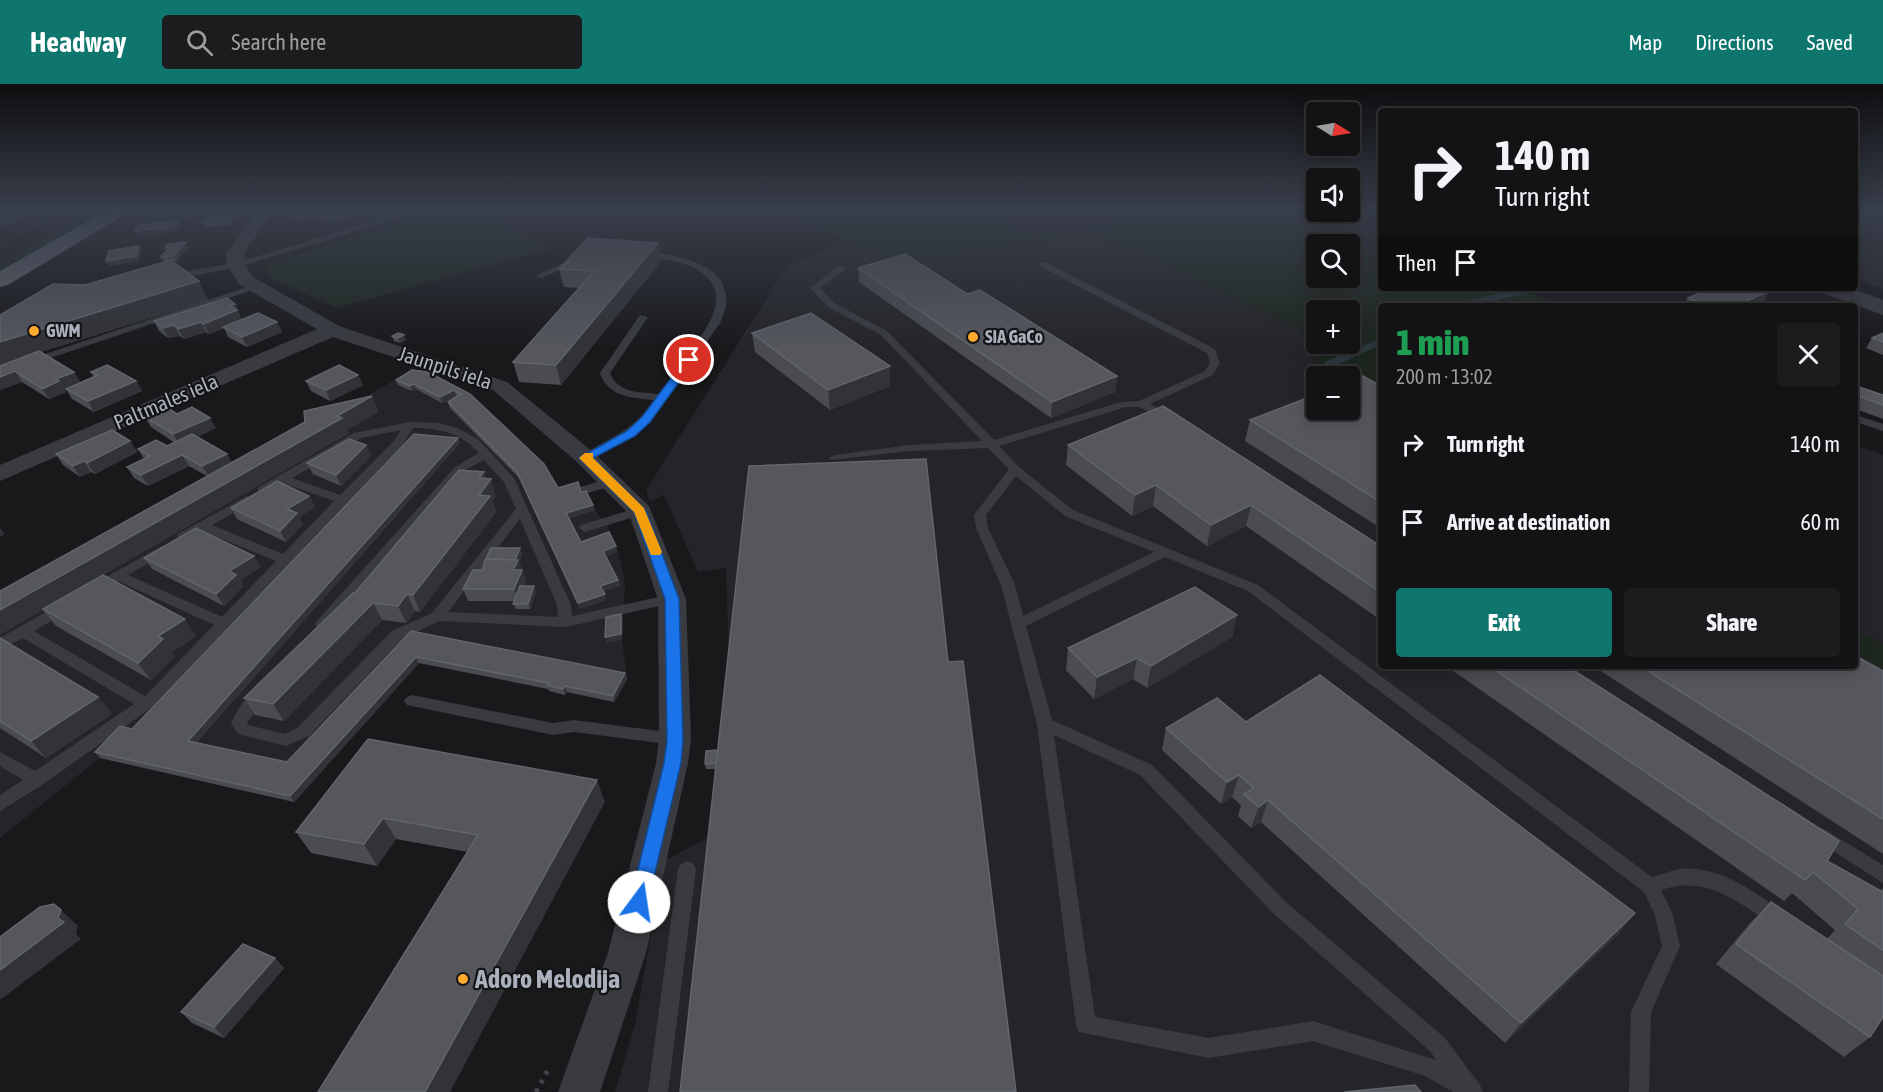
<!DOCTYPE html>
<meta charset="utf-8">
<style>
body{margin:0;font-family:"Asap Condensed",sans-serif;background:#1c1c1e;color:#f1f3f6;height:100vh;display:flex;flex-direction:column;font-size:22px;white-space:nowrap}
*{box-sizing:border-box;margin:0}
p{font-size:20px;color:#9d9ea0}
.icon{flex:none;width:33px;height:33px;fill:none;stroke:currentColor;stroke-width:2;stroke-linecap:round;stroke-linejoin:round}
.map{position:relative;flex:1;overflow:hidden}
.sheet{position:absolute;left:1378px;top:219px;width:480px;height:366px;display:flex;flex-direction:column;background:#131315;border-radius:6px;box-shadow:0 3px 15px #0003,0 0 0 2px #323234}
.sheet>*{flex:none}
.guide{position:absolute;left:1378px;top:24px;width:480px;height:183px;border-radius:6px;box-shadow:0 3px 15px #0003,0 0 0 2px #323234;background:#131315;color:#f1f3f6;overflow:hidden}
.needle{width:39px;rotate:101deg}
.fabs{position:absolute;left:1306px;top:18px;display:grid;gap:12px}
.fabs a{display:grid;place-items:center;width:54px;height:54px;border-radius:6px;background:#131315;box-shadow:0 3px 15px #0003,0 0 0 2px #323234;font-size:30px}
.pin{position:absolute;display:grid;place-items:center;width:51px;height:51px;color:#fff;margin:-26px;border:3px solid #fff;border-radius:50%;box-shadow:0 2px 6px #0007}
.me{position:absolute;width:66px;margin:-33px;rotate:14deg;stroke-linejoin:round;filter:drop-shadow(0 0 4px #0008)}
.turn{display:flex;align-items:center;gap:21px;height:126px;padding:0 18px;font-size:27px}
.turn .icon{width:78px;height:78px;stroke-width:2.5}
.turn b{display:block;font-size:42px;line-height:51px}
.then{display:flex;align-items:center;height:57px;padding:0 18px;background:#0003;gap:12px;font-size:22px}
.round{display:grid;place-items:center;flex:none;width:63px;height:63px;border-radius:6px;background:#1c1c1e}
.head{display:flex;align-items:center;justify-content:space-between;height:102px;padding:0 18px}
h1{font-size:36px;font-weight:800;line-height:45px;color:#1e9e55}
.cta{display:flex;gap:12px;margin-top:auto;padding:12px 18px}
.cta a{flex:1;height:69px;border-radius:6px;background:#0f766e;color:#fff;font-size:24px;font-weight:800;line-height:69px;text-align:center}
.cta a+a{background:#1c1c1e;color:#f1f3f6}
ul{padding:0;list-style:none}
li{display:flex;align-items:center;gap:18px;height:78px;padding:0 18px}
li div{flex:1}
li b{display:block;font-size:22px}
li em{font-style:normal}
header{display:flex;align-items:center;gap:36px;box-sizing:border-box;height:84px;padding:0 30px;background:#0f766e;color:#fff}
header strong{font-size:28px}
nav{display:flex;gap:33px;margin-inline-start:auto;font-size:21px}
.search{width:420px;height:54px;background:#1c1c1e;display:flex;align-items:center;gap:15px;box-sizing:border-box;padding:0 21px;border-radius:6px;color:#9d9ea0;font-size:22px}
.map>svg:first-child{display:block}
.built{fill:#252529}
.green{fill:#1e271f;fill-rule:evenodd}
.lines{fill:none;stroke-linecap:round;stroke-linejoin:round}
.stream-far1{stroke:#2d3a41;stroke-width:6}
.stream{stroke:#2d3a41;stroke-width:8}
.path-far1{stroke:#404348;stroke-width:2;stroke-dasharray:2 3;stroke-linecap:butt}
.path{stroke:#404348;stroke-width:5;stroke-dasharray:4 6;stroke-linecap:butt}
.service{fill:#3a3b41;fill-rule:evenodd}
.minor{fill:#3a3b41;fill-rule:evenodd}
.tertiary{fill:#3a3b41;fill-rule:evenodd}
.trunk{fill:#5d626a;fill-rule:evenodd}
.wall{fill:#4a4c51}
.shaded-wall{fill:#323337}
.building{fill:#55575d;stroke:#62656c;stroke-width:1.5}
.route{fill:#1a73e8;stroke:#114b97;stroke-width:1.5}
.slow{fill:#f59e0b}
.poi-dot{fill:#ffa92e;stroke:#141417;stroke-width:2}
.labels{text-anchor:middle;stroke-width:4.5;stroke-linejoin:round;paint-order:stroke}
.far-poi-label{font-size:18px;font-weight:bold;fill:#aab1bc;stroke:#141417;text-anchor:start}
.street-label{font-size:21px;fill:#aab1bc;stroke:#141417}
.near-poi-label{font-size:26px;font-weight:bold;fill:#aab1bc;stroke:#141417;text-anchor:start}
</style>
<header>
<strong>Headway</strong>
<div class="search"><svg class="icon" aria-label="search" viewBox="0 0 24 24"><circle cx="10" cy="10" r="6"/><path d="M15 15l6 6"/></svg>Search here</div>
<nav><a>Map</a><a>Directions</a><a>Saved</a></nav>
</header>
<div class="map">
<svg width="1883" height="1008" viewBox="0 0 1883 1008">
<rect width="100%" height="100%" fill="#19191c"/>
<g class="built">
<polygon points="1856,125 1883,134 1883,205 1856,195"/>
<polygon points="1094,148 1317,254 1317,260 1329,260 1312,285 1324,292 1317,292 1317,326 1381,326 1382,582 1824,582 1883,617 1883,1008 615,1008 635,940 664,777 713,751 730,610 726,484 698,488 664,411 650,417 646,406 787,182 847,157 904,180"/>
<polygon points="402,292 472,316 559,409 583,402 599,433 604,435 617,463 625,499 622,556 627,595 614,618 567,608 565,611 549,607 550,605 419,579 294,718 100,674 0,754 0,516"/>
<polygon points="1856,361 1883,371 1883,560 1856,547"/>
</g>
<g class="green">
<polygon points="100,124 114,124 0,190 0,181"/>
<polygon points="445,124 478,124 533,157 552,164 337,224 272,195 263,182"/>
<path d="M828,124H958L1038,151L1108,141L1122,134L1090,124H1244L1381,164L1382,204H1521L1561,222H1382L1381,326L1350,308V292H1324L1312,286L1329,260H1350V226H1317V254L1094,148L903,180L797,136ZM1317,160H1350V194H1317Z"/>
<polygon points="1856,547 1883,560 1883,613 1856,582"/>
</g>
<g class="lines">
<g class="stream-far1">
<polyline points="1460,222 1536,204"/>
<polyline points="1344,274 1382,257"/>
</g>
<polyline class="stream" points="1328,281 1347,272"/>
<g class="path-far1">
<polyline points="1160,124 1170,136"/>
<polyline points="0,161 67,124"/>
</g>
<polyline class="path" points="536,1008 549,984"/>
<g class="service">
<polygon points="418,124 430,124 239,183 171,196 166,193 171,190 235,179"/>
<path d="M644,167C674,171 731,178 726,221C725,227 722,233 720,239L650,338L635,351L589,375H581L579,373L581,371C612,354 634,345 655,316C632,314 608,313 600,289L640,231L648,233L610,289C618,310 641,308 659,310C670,295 681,280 692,265C713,236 735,203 690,182C675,175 658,175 641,172L640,170Z"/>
<polygon points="575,174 582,176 542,194 535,192"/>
<path d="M1041,179H1047L1215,265L1220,279L1213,291L1150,320L1173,332V336H1165L1139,323H1126L999,362L1019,383L1073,426L1258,501L1652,793C1661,791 1670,787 1679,785C1719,781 1755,808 1785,830L1788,836L1785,842L1779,844C1769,840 1761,833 1752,827C1723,807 1696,794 1661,806L1673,831L1680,862L1651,928L1649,1008H1629L1631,928L1662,862L1655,831L1644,808L1248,507L1165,473L1026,542L1052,636L1152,681L1287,819L1445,954L1480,1001L1483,1008H1453L1425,992L1313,957L1209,974L1079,948L1076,941L1037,640L1001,501L976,444L974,431L1009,385L988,364L910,367L831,376L829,374L835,371L910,361L982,357L881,251L828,223L810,204L839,182H845V186L820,204L834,219L887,247L994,356L1121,318L1139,317L1205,287L1210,279L1207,269L1041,183ZM1016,392L1065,432L1154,468L1023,532L1015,501L988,444L986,431ZM1054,651L1140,691L1275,831L1431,968L1436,976L1313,937L1209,954L1095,933Z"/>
<polygon points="250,202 258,204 0,291 0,285"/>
<polygon points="1856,331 1883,340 1883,347 1856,338"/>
<path d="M410,338L439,339L457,344L478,355L514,394L571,521L572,532L672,510L677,512L679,515L677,518L566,543L439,537L402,555L309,652L286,662L238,650L231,639C237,627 251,599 267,604L270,608L247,639L248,641L285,650L297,644L392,547L432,529L516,425L504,398L484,376L463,387L327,543H317L315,540L317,537L455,383L479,369C461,349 439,344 413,344L403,360L151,624L42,701L0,727V711L23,696L0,682V668L35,687L134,620L23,554L0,566V554L58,521H68L70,524L68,527L34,547L145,612L214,541L118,497L95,510L88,505L90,502L162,462L167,463L168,466L167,469L128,491L222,533L276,477L203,447L183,457L177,453L178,450L247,412L253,416L251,419L212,441L283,470L334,417L283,399L263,410L257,406L259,403L354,349ZM401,346L395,356L340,411L292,394L361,354ZM520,435L557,521L558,533L448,528Z"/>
<polygon points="610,394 614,395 616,398 614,401 581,411 575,407 577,404"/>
<polygon points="640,423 644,424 646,427 644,430 585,448 579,444 581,441"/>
<polygon points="412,611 553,639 574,636 675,649 681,651 683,655 681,659 675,661 574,648 553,651 407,621 404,617 407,613"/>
<polygon points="1822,744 1883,781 1883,799 1816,756 1813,751 1816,746"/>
<polygon points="687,777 693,780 696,785 668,1008 648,1008 678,785 681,780"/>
</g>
<polygon class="minor" points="260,124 276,124 244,169 245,181 253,193 339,242 507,298 593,368 649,422 686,515 691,655 688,679 646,869 600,1008 558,1008 608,869 656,679 659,655 658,515 629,430 577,378 493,306 333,253 0,397 0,381 317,245 240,201 227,181 226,169"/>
<polygon class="tertiary" points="1819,204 1851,204 1883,216 1883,231 1822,209"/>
<polygon class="trunk" points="111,124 135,124 8,201 0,203 0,187"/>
</g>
<g class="wall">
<polygon points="185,124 247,124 232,141 204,143 202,138 208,131 183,133 181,128"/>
<polygon points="289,124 410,124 407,128 355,131 350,135 324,137 323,134 294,136"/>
<polygon points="790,124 819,124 804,130"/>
<polygon points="1856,124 1883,124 1883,133 1875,131 1856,162"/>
<polygon points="188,163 177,177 173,177 208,216 41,268 74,288 80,298 94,293 91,288 136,297 142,307 94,328 72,315 66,305 68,303 64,305 66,308 49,315 22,298 0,306 85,201 164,178 161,173 167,167 165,164"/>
<polygon points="661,177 561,301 519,298 513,278 579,204 564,203 559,185"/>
<polygon points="858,184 967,210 1117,292 1115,308 1051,334 859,198"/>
<polygon points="1770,207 1764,217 1752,222 1684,222 1688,214"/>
<polygon points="239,230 241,236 277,238 282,248 247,263 228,253 224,244 209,250 206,248 184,255 180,252 168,254 159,247 154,237 240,230"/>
<polygon points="752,249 890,282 890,302 830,326 755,268"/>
<polygon points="1883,249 1883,271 1866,264 1872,254"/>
<polygon points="392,252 406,256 400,259 394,257"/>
<polygon points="412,286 470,310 558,404 581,408 595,426 569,434 581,458 617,468 606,472 618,496 620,502 603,507 606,516 580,525 519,394 450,324 448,318 457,312 456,312 442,319 416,305 412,307 398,301 396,296"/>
<polygon points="306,297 363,301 330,317 311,307"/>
<polygon points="1856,302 1883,311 1883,335 1856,325"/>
<polygon points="1382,303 1382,445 1245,357 1250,336"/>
<polygon points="372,312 378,328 347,346 349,349 103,491 196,552 172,568 175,572 151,596 56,542 43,526 207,392 189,382 148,402 134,394 127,383 144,375 138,365 167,362 175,359 151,343 145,333 177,330 216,344 197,353 232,379"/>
<polygon points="130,357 137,368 95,390 91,388 80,393 63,381 56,370"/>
<polygon points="460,359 196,659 287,678 411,547 625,589 627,595 614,618 567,608 565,611 549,607 548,605 419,579 294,718 100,674 95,668 132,645"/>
<polygon points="366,361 371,372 341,402 313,390 307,379"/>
<polygon points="1068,361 1382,463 1382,537 1246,442 1207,462 1153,422 1132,432 1066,381"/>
<polygon points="486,395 496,412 492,417 496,428 420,528 415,527 406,539 382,536 284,637 255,631 244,614"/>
<polygon points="309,412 315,423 299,433 303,440 286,458 237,435 231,424"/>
<polygon points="522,470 519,478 526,497 524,502 534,502 536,508 530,525 516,525 513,520 514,517 468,517 463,505 482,486"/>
<polygon points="144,474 261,483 240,496 243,502 224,522 152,485"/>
<polygon points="1237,531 1232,553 1147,604 1133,595 1094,615 1066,586 1068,564"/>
<polygon points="0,554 98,613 112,630 46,674 0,644"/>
<polygon points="948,578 716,685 706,685 705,680 718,666"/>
<polygon points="1446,582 1567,582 1827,777 1880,807 1883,804 1883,933 1870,953 1844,973 1716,880 1750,839 1771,818 1827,855 1835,846 1792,809 1784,817"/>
<polygon points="1593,582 1856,582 1883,587 1883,770"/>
<polygon points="1246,638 1635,829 1618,850 1505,959 1261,738 1251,744 1238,732 1241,721 1232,713 1221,720 1162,666 1166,644"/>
<polygon points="368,655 605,718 468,768 396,755 377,782 311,769 296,748"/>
<polygon points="275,874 284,884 224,954 192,939 181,928"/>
</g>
<g class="shaded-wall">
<polygon points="241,124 247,124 232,141 230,136"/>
<polygon points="346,124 352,124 355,131 350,135"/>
<polygon points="804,124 819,124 804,130"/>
<polygon points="17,125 23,134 0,144 0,132"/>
<polygon points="1878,127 1856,162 1856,136"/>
<polygon points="178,137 180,142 176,148 137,152 135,147"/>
<polygon points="186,158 188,163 177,177 174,172"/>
<polygon points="658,159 661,177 561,301 556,281"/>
<polygon points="139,162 141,167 139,177 109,182 106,177"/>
<polygon points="199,197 208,216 12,277 0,285 0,258"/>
<polygon points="1770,207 1764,217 1752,222 1734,222"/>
<polygon points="235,220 240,230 239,230 242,236 209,250 203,240 230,221"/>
<polygon points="201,238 206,248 184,255 178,245"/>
<polygon points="277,238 282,248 247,263 242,253"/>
<polygon points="174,241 180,252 168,254 163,244"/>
<polygon points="404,251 406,256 400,259 398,254"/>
<polygon points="890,282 890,302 830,326 828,306"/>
<polygon points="15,287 22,298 0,306 0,293"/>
<polygon points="74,288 80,299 64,305 66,308 49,315 42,305 56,295"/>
<polygon points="358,291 363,301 330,317 326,306"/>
<polygon points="1117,292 1115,308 1051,334 1052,318"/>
<polygon points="136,297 142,307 94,328 88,317"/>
<polygon points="414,300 416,305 412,307 410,302"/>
<polygon points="454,306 456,312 442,319 440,313"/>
<polygon points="372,312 378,328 347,346 349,349 0,551 0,526"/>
<polygon points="210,334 216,344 179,361 173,350"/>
<polygon points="458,354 460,359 192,663 188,657"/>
<polygon points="130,357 137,368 95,390 87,379"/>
<polygon points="366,361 371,372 341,402 336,391"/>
<polygon points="227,370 234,381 209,393 202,382"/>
<polygon points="182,371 189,382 148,402 141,391"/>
<polygon points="84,377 91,388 80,393 73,382"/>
<polygon points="484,388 488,399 491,395 496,412 492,417 496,428 420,528 413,511 479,411 479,394"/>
<polygon points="1156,401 1153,422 1132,432 1135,411"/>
<polygon points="309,412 315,423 299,433 303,440 286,458 280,447 287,425"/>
<polygon points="593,421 595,426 568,435 566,429"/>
<polygon points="1251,421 1246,442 1207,462 1211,441"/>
<polygon points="0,444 5,450 0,453"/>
<polygon points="616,462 617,468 604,473 603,467"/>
<polygon points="520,464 522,470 519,478 526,497 518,517 514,505 517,497 513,481"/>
<polygon points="254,472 261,483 240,496 243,502 224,522 216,510 229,487"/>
<polygon points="618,496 620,502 602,508 600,502"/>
<polygon points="534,502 536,508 530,525 528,520"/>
<polygon points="407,510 415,527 406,539 398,522"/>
<polygon points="605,510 606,516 580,525 578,519"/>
<polygon points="373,519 382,536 284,637 273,620"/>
<polygon points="621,530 623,536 622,556 607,559 605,553"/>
<polygon points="1237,531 1232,553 1147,604 1151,582"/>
<polygon points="185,535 196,552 172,568 175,572 151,596 138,579 158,552"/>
<polygon points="416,573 419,579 294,718 290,712"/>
<polygon points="1137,574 1133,595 1094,615 1097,593"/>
<polygon points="625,589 627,595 614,618 613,612"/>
<polygon points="565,602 567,608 565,611 563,605"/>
<polygon points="98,613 112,630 46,674 31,657"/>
<polygon points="1239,691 1232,713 1221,720 1227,698"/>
<polygon points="597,696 605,718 450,1008 425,1008"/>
<polygon points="1268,716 1261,738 1251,744 1259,723"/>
<polygon points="383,734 396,755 377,782 364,760"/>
<polygon points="61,826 78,842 76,850 81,855 0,916 0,886 58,834"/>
<polygon points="1635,829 1618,850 1505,959 1521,939"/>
<polygon points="275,874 284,884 224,954 214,943"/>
</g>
<g class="building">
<polygon points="0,124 9,124 17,125 0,132"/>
<polygon points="185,124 241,124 230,136 202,138 213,126 181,128"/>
<polygon points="1856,124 1869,124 1878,127 1856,136"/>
<polygon points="178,137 174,143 135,147 139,141"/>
<polygon points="588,154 658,159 556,281 513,278 594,187 559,185"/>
<polygon points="186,158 174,172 161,173 170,163 165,164 168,160"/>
<polygon points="139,162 136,172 106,177 109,167"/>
<polygon points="905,170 967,210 980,206 1117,292 1052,318 858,184"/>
<polygon points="171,176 199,197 0,258 0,231 53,200 85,201"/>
<polygon points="1711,204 1762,204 1770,207 1734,222 1709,222 1688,214"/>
<polygon points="227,214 235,220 230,221 237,226 203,240 201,238 178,245 174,241 163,244 154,237"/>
<polygon points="258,229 277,238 242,253 223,243"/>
<polygon points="811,229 890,282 828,306 752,249"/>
<polygon points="398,249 404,251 398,254 392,252"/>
<polygon points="1883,249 1883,258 1872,254"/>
<polygon points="39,267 74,288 56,295 59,297 42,305 15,287 0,293 0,282"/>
<polygon points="107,281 136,297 88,317 66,305 98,291 91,288"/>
<polygon points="339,281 358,291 326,306 306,297"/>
<polygon points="412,286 428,288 470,310 544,380 558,404 578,398 581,408 586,407 593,421 566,429 581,458 609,448 616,462 603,467 618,496 600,502 605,510 578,519 517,388 448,318 461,310 454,306 440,313 414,300 410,302 396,296"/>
<polygon points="1363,292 1382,303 1382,419 1250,336 1317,310 1317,326 1350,326 1350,297"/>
<polygon points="1856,302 1883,311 1883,321 1856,311"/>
<polygon points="372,312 337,332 342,334 0,526 0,507 305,338 304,327"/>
<polygon points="1163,322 1382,463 1382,509 1251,421 1211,441 1156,401 1135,411 1068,361"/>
<polygon points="166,323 177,330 192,323 210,334 173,350 145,333"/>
<polygon points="112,346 130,357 87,379 84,377 73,382 56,370"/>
<polygon points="192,350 227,370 202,382 182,371 141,391 127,383 150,372 138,365 156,356 167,362"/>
<polygon points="414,350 458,354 188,657 287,678 411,547 625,589 613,612 565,602 563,605 547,601 549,599 416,573 290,712 95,668 120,642 132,645"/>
<polygon points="349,355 366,361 336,391 307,379"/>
<polygon points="926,375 948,578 963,577 1016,1008 680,1008 749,382"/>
<polygon points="459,386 484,388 479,394 491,395 479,411 490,412 413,511 407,510 398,522 373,519 273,620 244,614 353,509 355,509"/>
<polygon points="277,397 309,412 287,425 297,429 280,447 231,424"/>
<polygon points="196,444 254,472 229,487 236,491 216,510 144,474"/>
<polygon points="491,464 520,464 515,476 486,475 484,479"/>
<polygon points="486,475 518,476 513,486 522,486 514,505 463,505 473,486 482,486"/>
<polygon points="103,491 185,535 158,552 163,555 138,579 43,525"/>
<polygon points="520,502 534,502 528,520 513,520"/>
<polygon points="1195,503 1237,531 1151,582 1137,574 1097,593 1068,564"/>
<polygon points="621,530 621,550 605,553 606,533"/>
<polygon points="0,554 98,613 31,657 0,637"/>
<polygon points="1856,572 1883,587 1883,735 1640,582 1856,582"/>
<polygon points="1489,582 1567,582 1839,757 1827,777 1883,808 1883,866 1845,840 1858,825 1813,788 1805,796"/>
<polygon points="1320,591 1635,829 1521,939 1268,716 1259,723 1244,710 1254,704 1239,691 1227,698 1166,644 1217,614 1246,638"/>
<polygon points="368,655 597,696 425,1008 318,1008 478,751 383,734 364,760 296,748"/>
<polygon points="718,666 716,679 705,680 706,667"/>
<polygon points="1771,818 1883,892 1883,933 1870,953 1736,860"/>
<polygon points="54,820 61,826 58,834 64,838 0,886 0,853 40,823"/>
<polygon points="243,860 275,874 214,943 181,928"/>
<polygon points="1415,1001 1421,1008 1344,1008"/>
</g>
<linearGradient id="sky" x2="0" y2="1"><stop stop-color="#0e0e0f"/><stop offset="0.47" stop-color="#383e4b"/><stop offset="1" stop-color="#383e4b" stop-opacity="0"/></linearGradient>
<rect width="1883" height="265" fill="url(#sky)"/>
<polygon class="route" points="686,274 695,276 650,338 635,352 593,374 646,427 679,515 683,656 681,679 648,818 646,824 639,826 633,824 630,818 664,679 667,656 665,515 634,428 579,374 627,347 642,333"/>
<polygon class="slow" points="585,369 593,369 593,374 644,424 662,468 660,471 651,471 634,428 581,376 579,374"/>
<g class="poi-dot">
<circle cx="34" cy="247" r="6"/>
<circle cx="973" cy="253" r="6"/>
<circle cx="463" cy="895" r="6"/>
</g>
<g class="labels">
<g class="far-poi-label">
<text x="46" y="253">GWM</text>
<text x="985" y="259">SIA GaCo</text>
</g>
<g class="street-label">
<text transform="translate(445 284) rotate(18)" y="7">Jaunpils iela</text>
<text transform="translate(166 318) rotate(-23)" y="7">Paltmales iela</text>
</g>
<g class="near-poi-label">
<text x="475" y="904">Adoro Melodija</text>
</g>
</g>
</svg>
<div class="fabs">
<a><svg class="needle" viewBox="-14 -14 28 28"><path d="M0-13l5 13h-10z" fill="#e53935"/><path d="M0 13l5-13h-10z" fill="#9d9ea0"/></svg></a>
<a><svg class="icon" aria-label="sound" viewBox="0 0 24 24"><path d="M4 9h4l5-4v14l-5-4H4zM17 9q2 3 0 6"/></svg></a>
<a><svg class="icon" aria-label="search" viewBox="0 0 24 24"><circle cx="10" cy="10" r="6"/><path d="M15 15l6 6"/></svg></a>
<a>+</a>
<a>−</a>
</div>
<div class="pin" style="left:689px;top:276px;background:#d93025"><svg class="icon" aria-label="arrive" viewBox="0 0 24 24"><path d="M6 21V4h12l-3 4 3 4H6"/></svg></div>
<svg class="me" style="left:639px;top:818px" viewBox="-20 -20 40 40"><circle r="19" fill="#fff"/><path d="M0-13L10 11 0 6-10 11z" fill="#1a73e8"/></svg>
<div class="guide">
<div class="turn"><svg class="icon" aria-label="right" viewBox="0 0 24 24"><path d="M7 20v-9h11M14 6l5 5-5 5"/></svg><div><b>140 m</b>Turn right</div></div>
<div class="then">Then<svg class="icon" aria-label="arrive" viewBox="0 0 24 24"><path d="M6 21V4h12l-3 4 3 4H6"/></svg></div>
</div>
<section class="sheet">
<div class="head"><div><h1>1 min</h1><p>200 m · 13:02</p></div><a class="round"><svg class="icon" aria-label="close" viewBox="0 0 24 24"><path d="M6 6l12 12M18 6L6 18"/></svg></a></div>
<ul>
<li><svg class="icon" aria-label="right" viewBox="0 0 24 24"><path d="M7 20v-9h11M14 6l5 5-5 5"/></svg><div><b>Turn right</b></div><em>140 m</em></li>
<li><svg class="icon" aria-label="arrive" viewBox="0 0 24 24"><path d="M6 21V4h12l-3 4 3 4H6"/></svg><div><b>Arrive at destination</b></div><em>60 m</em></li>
</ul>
<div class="cta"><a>Exit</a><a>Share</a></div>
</section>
</div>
